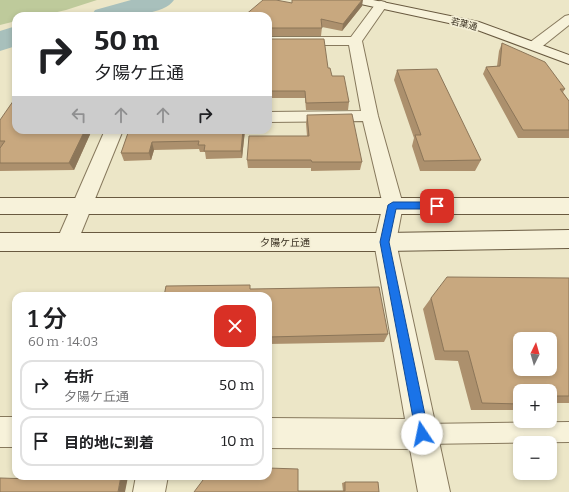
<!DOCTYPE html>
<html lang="ja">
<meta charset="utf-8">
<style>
body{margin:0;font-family:Bitter,"Noto Sans JP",serif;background:#f6f6f6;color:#202124;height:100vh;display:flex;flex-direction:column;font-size:15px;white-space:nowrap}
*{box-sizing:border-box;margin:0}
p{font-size:13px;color:#757577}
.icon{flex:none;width:22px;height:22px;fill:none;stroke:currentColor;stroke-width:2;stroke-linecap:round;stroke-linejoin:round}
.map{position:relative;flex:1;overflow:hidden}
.details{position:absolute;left:12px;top:292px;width:260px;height:188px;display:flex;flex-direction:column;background:#fff;border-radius:12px;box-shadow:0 2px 6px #0003}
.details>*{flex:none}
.banner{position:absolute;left:12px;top:12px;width:260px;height:122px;border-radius:12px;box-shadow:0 2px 6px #0003;background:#fff;color:#202124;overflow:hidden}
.needle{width:26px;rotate:5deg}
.buttons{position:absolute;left:513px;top:332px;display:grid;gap:8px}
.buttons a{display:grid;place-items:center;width:44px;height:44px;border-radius:8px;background:#fff;box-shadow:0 2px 6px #0003;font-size:20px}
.pin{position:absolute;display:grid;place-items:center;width:34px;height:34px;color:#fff;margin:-17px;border-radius:8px;box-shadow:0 2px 6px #0006}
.me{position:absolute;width:44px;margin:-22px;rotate:349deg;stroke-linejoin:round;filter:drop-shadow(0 0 3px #0008)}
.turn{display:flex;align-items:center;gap:14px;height:84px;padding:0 16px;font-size:18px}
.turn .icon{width:52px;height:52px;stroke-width:2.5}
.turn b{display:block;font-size:28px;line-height:34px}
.lanes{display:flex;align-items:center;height:38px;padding:0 16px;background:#0003;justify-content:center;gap:20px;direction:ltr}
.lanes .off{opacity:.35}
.round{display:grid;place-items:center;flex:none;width:42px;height:42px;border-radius:12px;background:#f6f6f6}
.head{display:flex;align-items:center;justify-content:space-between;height:68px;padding:0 16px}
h1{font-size:24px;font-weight:600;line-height:30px}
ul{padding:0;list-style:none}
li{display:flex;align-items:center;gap:12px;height:50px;margin:0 8px 6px;padding:0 8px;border:2px solid #e0e0e0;border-radius:12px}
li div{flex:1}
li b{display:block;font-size:15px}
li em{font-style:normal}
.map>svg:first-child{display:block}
.green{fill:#beca9b}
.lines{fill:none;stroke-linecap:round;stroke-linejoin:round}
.river{fill:#a8c0bc;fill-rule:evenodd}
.lane-casing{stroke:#87795d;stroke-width:2}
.street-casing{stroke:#87795d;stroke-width:2}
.secondary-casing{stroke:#695a40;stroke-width:2}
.lane{fill:#f7f2da;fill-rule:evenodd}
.street{fill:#f7f2da;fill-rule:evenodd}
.secondary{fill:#f7f2da;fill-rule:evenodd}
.wall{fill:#ac906d}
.shaded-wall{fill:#8c7659}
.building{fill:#c8a87f;stroke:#8c7659;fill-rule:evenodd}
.route{fill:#1a73e8;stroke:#114b97}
.labels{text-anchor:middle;stroke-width:3.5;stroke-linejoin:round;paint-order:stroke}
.far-street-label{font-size:9px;fill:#382f20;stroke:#f4efd6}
.street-label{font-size:10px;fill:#382f20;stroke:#f4efd6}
</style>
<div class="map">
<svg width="569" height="492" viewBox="0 0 569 492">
<rect width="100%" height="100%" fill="#ece6c7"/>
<polygon class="green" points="0,0 97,0 66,10 40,16 16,16 16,21 0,25"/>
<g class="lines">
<g class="river">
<path d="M131,0H174C162,18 112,16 91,16L95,10Z"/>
<polygon points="16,26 16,46 0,51 0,31"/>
</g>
<defs>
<polygon id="lane" points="569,422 569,442 422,444 415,441 412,434 415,427 422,424"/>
<g id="street">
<polygon points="381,1 385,2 387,5 362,41 378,116 403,205 396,242 450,492 418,492 410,449 268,448 268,418 405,419 374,242 383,205 363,121 268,122 268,112 361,111 349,45 268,45 268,37 351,37 377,2"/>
<polygon points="569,15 569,25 539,49 529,49 527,46 529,43 565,16"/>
<polygon points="105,130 123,130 75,248 67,251 59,248 56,242"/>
<rect x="0" y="417" width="16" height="30"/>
<polygon points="136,476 168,476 165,492 133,492"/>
</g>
<g id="secondary">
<polygon points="350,0 373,0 479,22 569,55 569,64 472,28 356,3 352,2"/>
<rect x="0" y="198" width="569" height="16"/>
<polygon points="569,230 569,248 385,251 0,251 0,233 385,233"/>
</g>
</defs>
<use href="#lane" class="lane-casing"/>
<use href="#street" class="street-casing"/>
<use href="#secondary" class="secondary-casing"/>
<use href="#lane" class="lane"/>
<use href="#street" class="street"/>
<use href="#secondary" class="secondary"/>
</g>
<g class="wall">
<polygon points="292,3 362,6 342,31 322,27 321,36 268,36 268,16"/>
<polygon points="268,39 332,76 349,102 348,110 306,110 305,98 268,98"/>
<polygon points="502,43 565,89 563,92 569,101 569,138 518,138 483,74 486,67 497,66 499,51"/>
<polygon points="397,70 481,160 475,171 420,171 412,146 414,138 394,80"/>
<polygon points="307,115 362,162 360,170 311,171 311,168 248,168 247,160 307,136 306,123"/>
<polygon points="0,120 92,130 74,170 0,171"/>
<polygon points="129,130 245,130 242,158 206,159 205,152 200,152 199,149 154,150 151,160 124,161 121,153"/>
<polygon points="569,278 569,403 550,403 550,391 520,391 520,410 471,410 458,361 435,360 423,309 431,298"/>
<polygon points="250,285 250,289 388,334 384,342 268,344 268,296 164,296"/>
<polygon points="345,482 379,492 298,491 343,491 342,483"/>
</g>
<g class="shaded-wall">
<polygon points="362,0 363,0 362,6 342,31 343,24"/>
<polygon points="85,130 92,130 74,170 69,163"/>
<polygon points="243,130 245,130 242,158 241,151"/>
<polygon points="152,142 154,150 151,160 149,153"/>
<polygon points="121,476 128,477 125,492 118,492"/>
</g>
<g class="building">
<polygon points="263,0 276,0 292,3 292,0 362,0 343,24 321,19 322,28 268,28 268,16 244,16"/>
<polygon points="268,39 324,39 328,68 330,68 332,76 344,76 349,102 306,103 305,91 268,91"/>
<polygon points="502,43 545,62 565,89 560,89 569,101 569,130 523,130 486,67 500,66"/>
<polygon points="437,69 481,160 424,161 415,135 421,135 397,70"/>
<polygon points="16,97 16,130 85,130 69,163 0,163 0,148 5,141 0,141 0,120"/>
<polygon points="352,114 362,162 312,162 311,160 247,160 249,136 309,136 307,115"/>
<polygon points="129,130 243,130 241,151 204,151 205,145 198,145 199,141 152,142 149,153 121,153"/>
<path d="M447,277L569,278V396H550V391H520V404L482,403L468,351H444L431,298ZM520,339H550V369H520Z"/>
<polygon points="250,285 250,289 379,287 388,334 268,337 268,296 164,296 166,286"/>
<polygon points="268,468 298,469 298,491 345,491 345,482 378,482 379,492 194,492 206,476 268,476"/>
<polygon points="34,476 121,476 118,492 0,492 0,478 33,479"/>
</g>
<polygon class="route" points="393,202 437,202 441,206 437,209 396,209 389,242 429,434 427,438 422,440 418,438 416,434 380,242 388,205"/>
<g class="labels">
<g class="far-street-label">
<text transform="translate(464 24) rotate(14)" y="3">若葉通</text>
</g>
<g class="street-label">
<text x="285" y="246">夕陽ケ丘通</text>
</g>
</g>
</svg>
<div class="buttons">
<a><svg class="needle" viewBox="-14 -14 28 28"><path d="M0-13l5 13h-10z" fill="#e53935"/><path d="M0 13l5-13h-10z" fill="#757577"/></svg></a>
<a>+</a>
<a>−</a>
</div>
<div class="pin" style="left:437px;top:206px;background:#d93025"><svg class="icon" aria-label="arrive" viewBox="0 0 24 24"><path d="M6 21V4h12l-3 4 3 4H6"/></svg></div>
<svg class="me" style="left:422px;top:434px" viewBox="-20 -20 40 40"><circle r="19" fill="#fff"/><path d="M0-13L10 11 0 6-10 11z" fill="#1a73e8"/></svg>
<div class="banner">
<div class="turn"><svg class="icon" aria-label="right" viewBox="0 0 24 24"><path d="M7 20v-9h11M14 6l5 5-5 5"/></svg><div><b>50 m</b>夕陽ケ丘通</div></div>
<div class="lanes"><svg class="icon off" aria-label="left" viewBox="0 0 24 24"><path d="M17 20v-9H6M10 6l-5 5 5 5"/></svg><svg class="icon off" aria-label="ahead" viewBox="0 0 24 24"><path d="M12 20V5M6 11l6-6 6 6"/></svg><svg class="icon off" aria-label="ahead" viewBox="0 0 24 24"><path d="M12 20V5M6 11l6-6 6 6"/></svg><svg class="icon" aria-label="right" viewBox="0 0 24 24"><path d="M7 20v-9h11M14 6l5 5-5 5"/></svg></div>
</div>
<section class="details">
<div class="head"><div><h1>1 分</h1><p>60 m · 14:03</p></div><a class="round" style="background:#d93025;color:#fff"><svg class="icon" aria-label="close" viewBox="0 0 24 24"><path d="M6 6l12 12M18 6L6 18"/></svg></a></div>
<ul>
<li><svg class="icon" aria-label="right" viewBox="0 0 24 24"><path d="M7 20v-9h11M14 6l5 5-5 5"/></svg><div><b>右折</b><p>夕陽ケ丘通</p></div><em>50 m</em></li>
<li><svg class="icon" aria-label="arrive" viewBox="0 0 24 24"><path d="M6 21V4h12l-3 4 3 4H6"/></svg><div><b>目的地に到着</b></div><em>10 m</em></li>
</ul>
</section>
</div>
